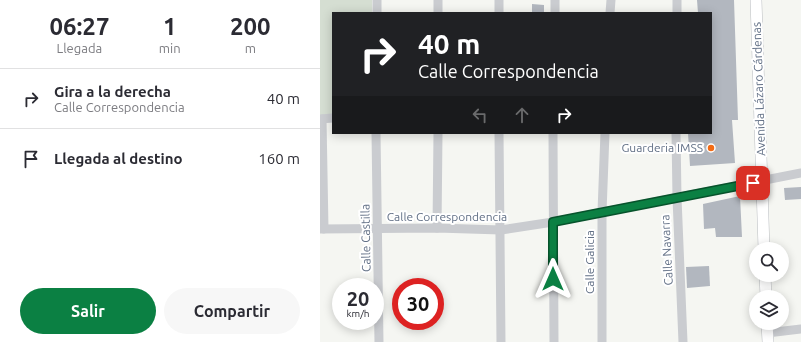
<!DOCTYPE html>
<html lang="es">
<meta charset="utf-8">
<style>
body{margin:0;font-family:Ubuntu,sans-serif;background:#f7f7f7;color:#2b2b33;height:100vh;display:flex;flex-direction:column;font-size:15px;white-space:nowrap}
*{box-sizing:border-box;margin:0}
p{font-size:13px;color:#7c7c81}
.icon{flex:none;width:22px;height:22px;fill:none;stroke:currentColor;stroke-width:2;stroke-linecap:round;stroke-linejoin:round}
.map{position:relative;flex:1;overflow:hidden}
.drawer{display:flex;flex-direction:column;background:#fff;width:320px}
.drawer>*{flex:none}
.hud{position:absolute;left:12px;top:12px;width:380px;height:122px;border-radius:0px;box-shadow:0 2px 10px #0003;background:#202124;color:#fff;overflow:hidden}
.buttons{position:absolute;left:429px;top:242px;display:grid;gap:8px}
.buttons a{display:grid;place-items:center;width:40px;height:40px;border-radius:50%;background:#fff;box-shadow:0 2px 10px #0003;font-size:20px}
.speed{position:absolute;left:12px;top:278px;display:flex;gap:8px;font-size:20px;font-weight:700;text-align:center}
.speed>*{display:grid;place-content:center;width:52px;height:52px;border-radius:50%;background:#fff;box-shadow:0 2px 10px #0003;line-height:1}
.speed small{font-size:10px;font-weight:400}
.speed .limit{border:6px solid #d22;background:#fff;color:#111}
.pin{position:absolute;display:grid;place-items:center;width:34px;height:34px;color:#fff;margin:-17px;border-radius:8px;box-shadow:0 2px 6px #0006}
.me{position:absolute;width:44px;margin:-22px;rotate:0deg;stroke-linejoin:round;filter:drop-shadow(0 0 3px #0008)}
.turn{display:flex;align-items:center;gap:14px;height:84px;padding:0 20px;font-size:18px}
.turn .icon{width:52px;height:52px;stroke-width:2.5}
.turn b{display:block;font-size:28px;line-height:34px}
.lanes{display:flex;align-items:center;height:38px;padding:0 20px;background:#0003;justify-content:center;gap:20px;direction:ltr}
.lanes .off{opacity:.35}
.eta{display:flex;justify-content:space-evenly;align-items:center;height:68px;text-align:center}
.eta b{font-size:24px;font-weight:700;line-height:28px}
.cta{display:flex;gap:8px;margin-top:auto;padding:8px 20px}
.cta a{flex:1;height:46px;border-radius:24px;background:#0b8043;color:#fff;font-size:16px;font-weight:700;line-height:46px;text-align:center}
.cta a+a{background:#f7f7f7;color:#2b2b33}
ul{padding:0;list-style:none}
li{display:flex;align-items:center;gap:12px;height:60px;padding:0 20px;border-top:1px solid #e1e1e2}
li div{flex:1}
li b{display:block;font-size:15px}
li em{font-style:normal}
main{display:flex;flex:1;min-height:0}
.map>svg:first-child{display:block}
.green{fill:#d5ded2}
.building{fill:#b2b7bf}
.lines{fill:none;stroke-linecap:round;stroke-linejoin:round}
.major-casing{stroke:#babdc1;stroke-width:12}
.minor{stroke:#caccd0;stroke-width:9}
.major{stroke:#fff;stroke-width:11}
.route-casing{stroke:#07532c;stroke-width:10}
.route{stroke:#0b8043;stroke-width:7}
.poi-dot{fill:#f36b15;stroke:#fff;stroke-width:1.5}
.labels{text-anchor:middle;stroke-width:4;stroke-linejoin:round;paint-order:stroke}
.street-label{font-size:12px;fill:#627086;stroke:#fff}
.poi-label{font-size:12px;fill:#627086;stroke:#fff;text-anchor:end}
</style>
<main>
<section class="drawer">
<div class="eta">
<div><b>06:27</b><p>Llegada</p></div>
<div><b>1</b><p>min</p></div>
<div><b>200</b><p>m</p></div>
</div>
<ul>
<li><svg class="icon" aria-label="right" viewBox="0 0 24 24"><path d="M7 20v-9h11M14 6l5 5-5 5"/></svg><div><b>Gira a la derecha</b><p>Calle Correspondencia</p></div><em>40 m</em></li>
<li><svg class="icon" aria-label="arrive" viewBox="0 0 24 24"><path d="M6 21V4h12l-3 4 3 4H6"/></svg><div><b>Llegada al destino</b></div><em>160 m</em></li>
</ul>
<div class="cta"><a>Salir</a><a>Compartir</a></div>
</section>
<div class="map">
<svg width="481" height="342" viewBox="0 0 481 342">
<rect width="100%" height="100%" fill="#f5f6f2"/>
<polygon class="green" points="0,0 52,0 52,13 13,13 13,117 0,117"/>
<g class="building">
<polygon points="377,0 414,0 418,120 412,120 415,163 370,166 368,133 391,133 391,13 378,13"/>
<polygon points="212,4 224,5 224,13 212,13"/>
<polygon points="481,187 481,199 465,200 464,188"/>
<polygon points="420,196 422,237 396,237 395,228 384,229 383,204"/>
<polygon points="389,266 390,286 367,288 366,267"/>
</g>
<g class="lines">
<defs>
<g id="major">
<polyline points="436,0 444,249"/>
<polyline points="445,275 446,297"/>
<polyline points="447,323 448,342"/>
</g>
</defs>
<use href="#major" class="major-casing"/>
<g class="minor">
<polyline points="118,0 118,13"/>
<polyline points="57,13 57,0"/>
<polyline points="179,13 179,0"/>
<polyline points="235,13 235,0"/>
<polyline points="290,13 291,0"/>
<polyline points="357,13 357,0"/>
<polyline points="0,119 13,118"/>
<polyline points="2,119 4,229"/>
<polyline points="56,133 59,342"/>
<polyline points="179,133 181,342"/>
<polyline points="233,133 234,342"/>
<polyline points="356,133 357,198 363,342"/>
<polyline points="117,228 118,133"/>
<polyline points="0,229 117,228 181,230 233,222 481,173"/>
<polyline points="447,333 481,329"/>
<polyline points="282,342 282,212 285,133"/>
</g>
<use href="#major" class="major"/>
</g>
<g class="lines">
<defs>
<polyline id="route" points="233,279 233,222 433,183"/>
</defs>
<use href="#route" class="route-casing"/>
<use href="#route" class="route"/>
</g>
<circle class="poi-dot" cx="391" cy="148" r="4"/>
<g class="labels">
<g class="street-label">
<text transform="translate(439 89) rotate(-92)" y="4">Avenida Lázaro Cárdenas</text>
<text x="127" y="221">Calle Correspondencia</text>
<text transform="translate(46 238) rotate(-91)" y="4">Calle Castilla</text>
<text transform="translate(347 250) rotate(-93)" y="4">Calle Navarra</text>
<text transform="translate(270 262) rotate(-90)" y="4">Calle Galicia</text>
</g>
<g class="poi-label">
<text x="383" y="152">Guarderia IMSS</text>
</g>
</g>
</svg>
<div class="buttons">
<a><svg class="icon" aria-label="search" viewBox="0 0 24 24"><circle cx="10" cy="10" r="6"/><path d="M15 15l6 6"/></svg></a>
<a><svg class="icon" aria-label="layers" viewBox="0 0 24 24"><path d="M12 4l9 5-9 5-9-5zM3 14l9 5 9-5"/></svg></a>
</div>
<div class="speed"><div>20<small>km/h</small></div><div class="limit">30</div></div>
<div class="pin" style="left:433px;top:183px;background:#d93025"><svg class="icon" aria-label="arrive" viewBox="0 0 24 24"><path d="M6 21V4h12l-3 4 3 4H6"/></svg></div>
<svg class="me" style="left:233px;top:279px" viewBox="-20 -20 40 40"><path d="M0-17L14 15 0 8-14 15z" fill="#0b8043" stroke="#fff" stroke-width="4"/></svg>
<div class="hud">
<div class="turn"><svg class="icon" aria-label="right" viewBox="0 0 24 24"><path d="M7 20v-9h11M14 6l5 5-5 5"/></svg><div><b>40 m</b>Calle Correspondencia</div></div>
<div class="lanes"><svg class="icon off" aria-label="left" viewBox="0 0 24 24"><path d="M17 20v-9H6M10 6l-5 5 5 5"/></svg><svg class="icon off" aria-label="ahead" viewBox="0 0 24 24"><path d="M12 20V5M6 11l6-6 6 6"/></svg><svg class="icon" aria-label="right" viewBox="0 0 24 24"><path d="M7 20v-9h11M14 6l5 5-5 5"/></svg></div>
</div>
</div>
</main>
